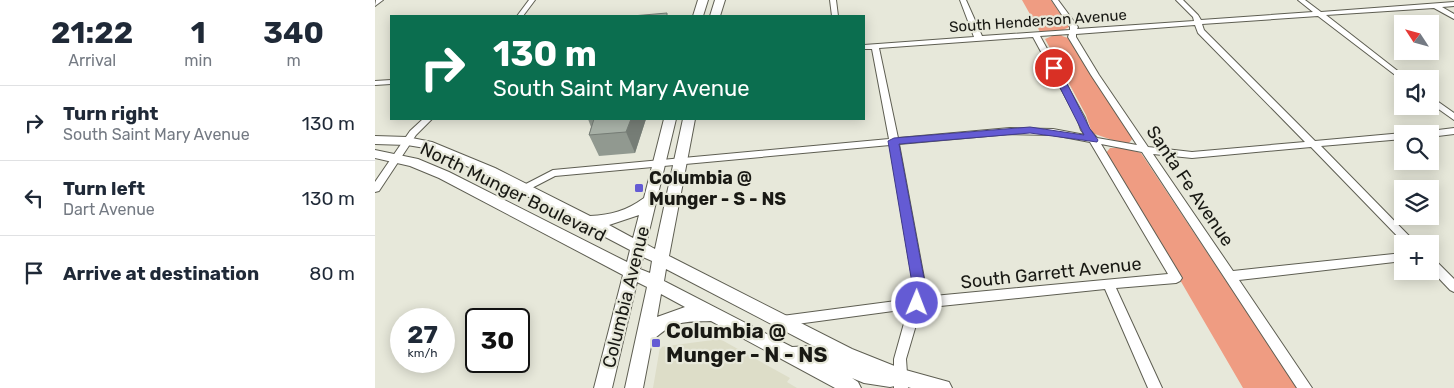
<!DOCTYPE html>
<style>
body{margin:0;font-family:Rubik,sans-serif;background:#f6f6f7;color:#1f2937;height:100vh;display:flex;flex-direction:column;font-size:19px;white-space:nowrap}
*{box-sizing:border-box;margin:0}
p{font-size:16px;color:#747a83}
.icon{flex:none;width:28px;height:28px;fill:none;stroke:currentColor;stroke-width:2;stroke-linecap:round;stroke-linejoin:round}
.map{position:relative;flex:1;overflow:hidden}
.drawer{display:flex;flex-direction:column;background:#fff;width:375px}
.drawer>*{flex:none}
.hud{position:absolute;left:15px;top:15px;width:475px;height:105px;border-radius:0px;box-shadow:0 2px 12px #0003;background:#0b6e4f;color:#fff;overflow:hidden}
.needle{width:32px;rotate:306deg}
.buttons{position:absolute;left:1019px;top:15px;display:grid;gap:10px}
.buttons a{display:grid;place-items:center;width:45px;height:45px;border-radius:0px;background:#fff;box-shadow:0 2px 12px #0003;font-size:25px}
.speed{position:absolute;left:15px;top:308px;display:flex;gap:10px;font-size:25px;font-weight:700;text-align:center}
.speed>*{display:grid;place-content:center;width:65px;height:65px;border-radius:50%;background:#fff;box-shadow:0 2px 12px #0003;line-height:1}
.speed small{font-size:12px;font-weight:400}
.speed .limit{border:2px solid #111;border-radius:8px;background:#fff;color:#111}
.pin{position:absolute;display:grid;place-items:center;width:42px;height:42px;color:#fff;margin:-21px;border:2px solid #fff;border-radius:50%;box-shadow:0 1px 5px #0007}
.me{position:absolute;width:55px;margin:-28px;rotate:1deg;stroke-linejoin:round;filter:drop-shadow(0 0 4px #0008)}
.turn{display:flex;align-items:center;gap:18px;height:105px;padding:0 20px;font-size:22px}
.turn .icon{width:65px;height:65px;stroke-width:2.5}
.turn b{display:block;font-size:35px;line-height:42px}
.eta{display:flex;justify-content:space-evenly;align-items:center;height:85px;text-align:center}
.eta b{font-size:30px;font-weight:700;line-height:35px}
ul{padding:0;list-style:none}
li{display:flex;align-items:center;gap:15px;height:75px;padding:0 20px;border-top:1px solid #e0e1e3}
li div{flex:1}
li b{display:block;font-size:19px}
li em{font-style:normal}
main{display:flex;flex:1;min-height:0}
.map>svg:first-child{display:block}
.built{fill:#ddddc8}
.green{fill:#ef9c82}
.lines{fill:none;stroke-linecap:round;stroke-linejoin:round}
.minor-casing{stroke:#5e5e52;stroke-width:2}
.secondary-casing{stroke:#5e5e52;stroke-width:2}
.minor{fill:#fff;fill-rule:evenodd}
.secondary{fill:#fff;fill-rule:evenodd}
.wall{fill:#919990}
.shaded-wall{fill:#767d76}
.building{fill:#a9b2a8;stroke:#767d76}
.route{fill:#645bd4;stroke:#413b8a}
.poi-dot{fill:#645bd4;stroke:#e7e8da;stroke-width:2}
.labels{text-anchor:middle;stroke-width:4.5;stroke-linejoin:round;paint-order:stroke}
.far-street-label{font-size:15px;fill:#191914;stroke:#e7e8da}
.poi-label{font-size:18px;font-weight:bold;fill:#191914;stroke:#e7e8da;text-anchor:start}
.street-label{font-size:18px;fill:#191914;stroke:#e7e8da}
.near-poi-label{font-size:21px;font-weight:bold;fill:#191914;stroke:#e7e8da;text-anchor:start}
</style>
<main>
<section class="drawer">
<div class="eta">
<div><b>21:22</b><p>Arrival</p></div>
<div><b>1</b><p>min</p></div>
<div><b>340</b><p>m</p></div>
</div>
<ul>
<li><svg class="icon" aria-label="right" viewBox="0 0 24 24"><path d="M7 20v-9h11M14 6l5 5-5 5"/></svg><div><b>Turn right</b><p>South Saint Mary Avenue</p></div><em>130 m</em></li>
<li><svg class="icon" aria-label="left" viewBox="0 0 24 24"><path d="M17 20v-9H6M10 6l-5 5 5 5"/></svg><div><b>Turn left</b><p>Dart Avenue</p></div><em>130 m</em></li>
<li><svg class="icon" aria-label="arrive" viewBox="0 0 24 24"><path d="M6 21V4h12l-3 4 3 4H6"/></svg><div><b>Arrive at destination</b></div><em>80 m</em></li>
</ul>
</section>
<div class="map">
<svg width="1079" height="388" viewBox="0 0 1079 388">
<rect width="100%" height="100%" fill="#e7e8da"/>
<polygon class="built" points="345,339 415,378 412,382 422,388 278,388 285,347"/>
<polygon class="green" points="647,0 676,0 694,27 684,32 687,36 693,38 758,138 754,143 759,151 766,153 922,388 868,388 731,153 735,148 745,148 740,141 717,133 711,115 670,39 677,36 674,32 665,32"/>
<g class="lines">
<defs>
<g id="minor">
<polygon points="8,0 0,6 1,0"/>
<polygon points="154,0 160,0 148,16 142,16"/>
<polygon points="455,0 461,0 463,16 457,16"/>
<path d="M585,0H591L607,36L695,30V27L677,0H683L703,27L702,29L819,21L818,17L801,0H808L823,15L826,20L938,12L923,0H930L946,12L1079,2V6L1067,7L1079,14V19L1059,8L951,15L1033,79H1028V81L943,16L827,24L829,30L940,141L1028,133L1030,134H1028V139L946,146L1042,244H1030L936,147L817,158L778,154L858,271L1028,253V261L864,280L937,388H922L767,152L726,144L807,278L805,281L801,283L741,288L787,388H773L730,289L546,308L531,359L533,388H519V359L533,309L407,326L403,325L401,321L403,317L407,316L536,299L539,289L515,145L180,176L153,190L150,191L145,188L147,186L178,170L514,139L497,49H489V45L599,37ZM820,25L823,33L930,142L817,152L773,147L724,75L701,37V34ZM694,34L693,37L716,75L762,145L722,138L714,129L710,118L665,36ZM658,37L702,118L706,130L710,135L678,129L635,128L523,138L504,48ZM635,134L678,135L715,142L793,274L548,297L551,289L524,144Z"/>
<polygon points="16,80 16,84 0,85 0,81"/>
<polygon points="1055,96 1079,113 1079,120 1055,103"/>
<polygon points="48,119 57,119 41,135 4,191 0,192 0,182 35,131"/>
<polygon points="1079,128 1079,134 1055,137 1055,134 1051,134 1055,131"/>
<polygon points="1055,258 1059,259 1079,279 1079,292 1075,290 1055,269"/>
</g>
<g id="secondary">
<polygon points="323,0 333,0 328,16 318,16"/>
<polygon points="340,0 350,0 345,16 335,16"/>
<path d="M289,119H301L271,244L280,249L308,119H320L294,256L477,349L527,369L574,382L577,388H536L525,385L515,387L489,383L477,378L483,382L486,388H460L336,321C308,322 299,320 277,341L268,388H250L272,287L262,282L237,388H219L248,275L64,178L35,166L0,158V150L43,159L74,172L252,262L255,250L110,174L50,148L32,145L0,144V136L32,137L57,142L120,168L215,216C236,215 251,211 269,198ZM264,215L258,238L234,225ZM268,257L277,261L275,273L265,269ZM291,269L448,351L436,346L417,347L289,281ZM286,294L310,307L282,317Z"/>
</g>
</defs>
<use href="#minor" class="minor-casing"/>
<use href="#secondary" class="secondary-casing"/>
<use href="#minor" class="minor"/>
<use href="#secondary" class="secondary"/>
</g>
<polygon class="wall" points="213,119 271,119 260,153 224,156 214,135 216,127"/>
<polygon class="shaded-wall" points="256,119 271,119 260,153 251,132"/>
<g class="building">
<polygon points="292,13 292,16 257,16"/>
<polygon points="219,119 256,119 251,132 214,135"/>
</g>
<polygon class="route" points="679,66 684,68 715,129 723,140 722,142 655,133 524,144 551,289 547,307 538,307 536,303 538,289 513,141 519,138 655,127 709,135 675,68"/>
<g class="poi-dot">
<rect x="259" y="183" width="10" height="10" rx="2.5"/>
<rect x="276" y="338" width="10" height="10" rx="2.5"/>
</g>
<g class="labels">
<g class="far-street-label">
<text transform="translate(663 21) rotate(-4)" y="5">South Henderson Avenue</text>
</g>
<g class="poi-label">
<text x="274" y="184">Columbia @<tspan x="274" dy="21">Munger - S - NS</tspan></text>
</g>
<g class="street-label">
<text transform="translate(815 186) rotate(56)" y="6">Santa Fe Avenue</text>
<text transform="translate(138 192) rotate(26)" y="6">North Munger Boulevard</text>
<text transform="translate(676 273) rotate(-6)" y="6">South Garrett Avenue</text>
<text transform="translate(251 297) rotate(-76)" y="6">Columbia Avenue</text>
</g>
<g class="near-poi-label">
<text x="291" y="338">Columbia @<tspan x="291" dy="24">Munger - N - NS</tspan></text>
</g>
</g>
</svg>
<div class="buttons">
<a><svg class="needle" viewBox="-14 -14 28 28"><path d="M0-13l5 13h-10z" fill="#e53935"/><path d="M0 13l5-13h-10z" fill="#747a83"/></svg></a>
<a><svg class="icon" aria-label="sound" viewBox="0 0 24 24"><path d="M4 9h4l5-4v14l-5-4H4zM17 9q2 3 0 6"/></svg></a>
<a><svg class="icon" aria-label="search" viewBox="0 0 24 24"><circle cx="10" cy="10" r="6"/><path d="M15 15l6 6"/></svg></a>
<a><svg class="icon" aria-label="layers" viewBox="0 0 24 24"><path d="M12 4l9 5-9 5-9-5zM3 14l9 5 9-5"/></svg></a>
<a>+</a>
</div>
<div class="speed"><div>27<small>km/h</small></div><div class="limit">30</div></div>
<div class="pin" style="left:679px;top:68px;background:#d93025"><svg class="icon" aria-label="arrive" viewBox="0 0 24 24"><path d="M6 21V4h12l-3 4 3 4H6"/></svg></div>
<svg class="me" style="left:542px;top:303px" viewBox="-20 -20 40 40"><circle r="17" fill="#645bd4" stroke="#fff" stroke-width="3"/><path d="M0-11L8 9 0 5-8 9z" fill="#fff"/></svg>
<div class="hud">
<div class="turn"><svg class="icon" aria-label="right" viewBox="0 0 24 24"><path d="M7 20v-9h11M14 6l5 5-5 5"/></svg><div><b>130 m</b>South Saint Mary Avenue</div></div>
</div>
</div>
</main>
